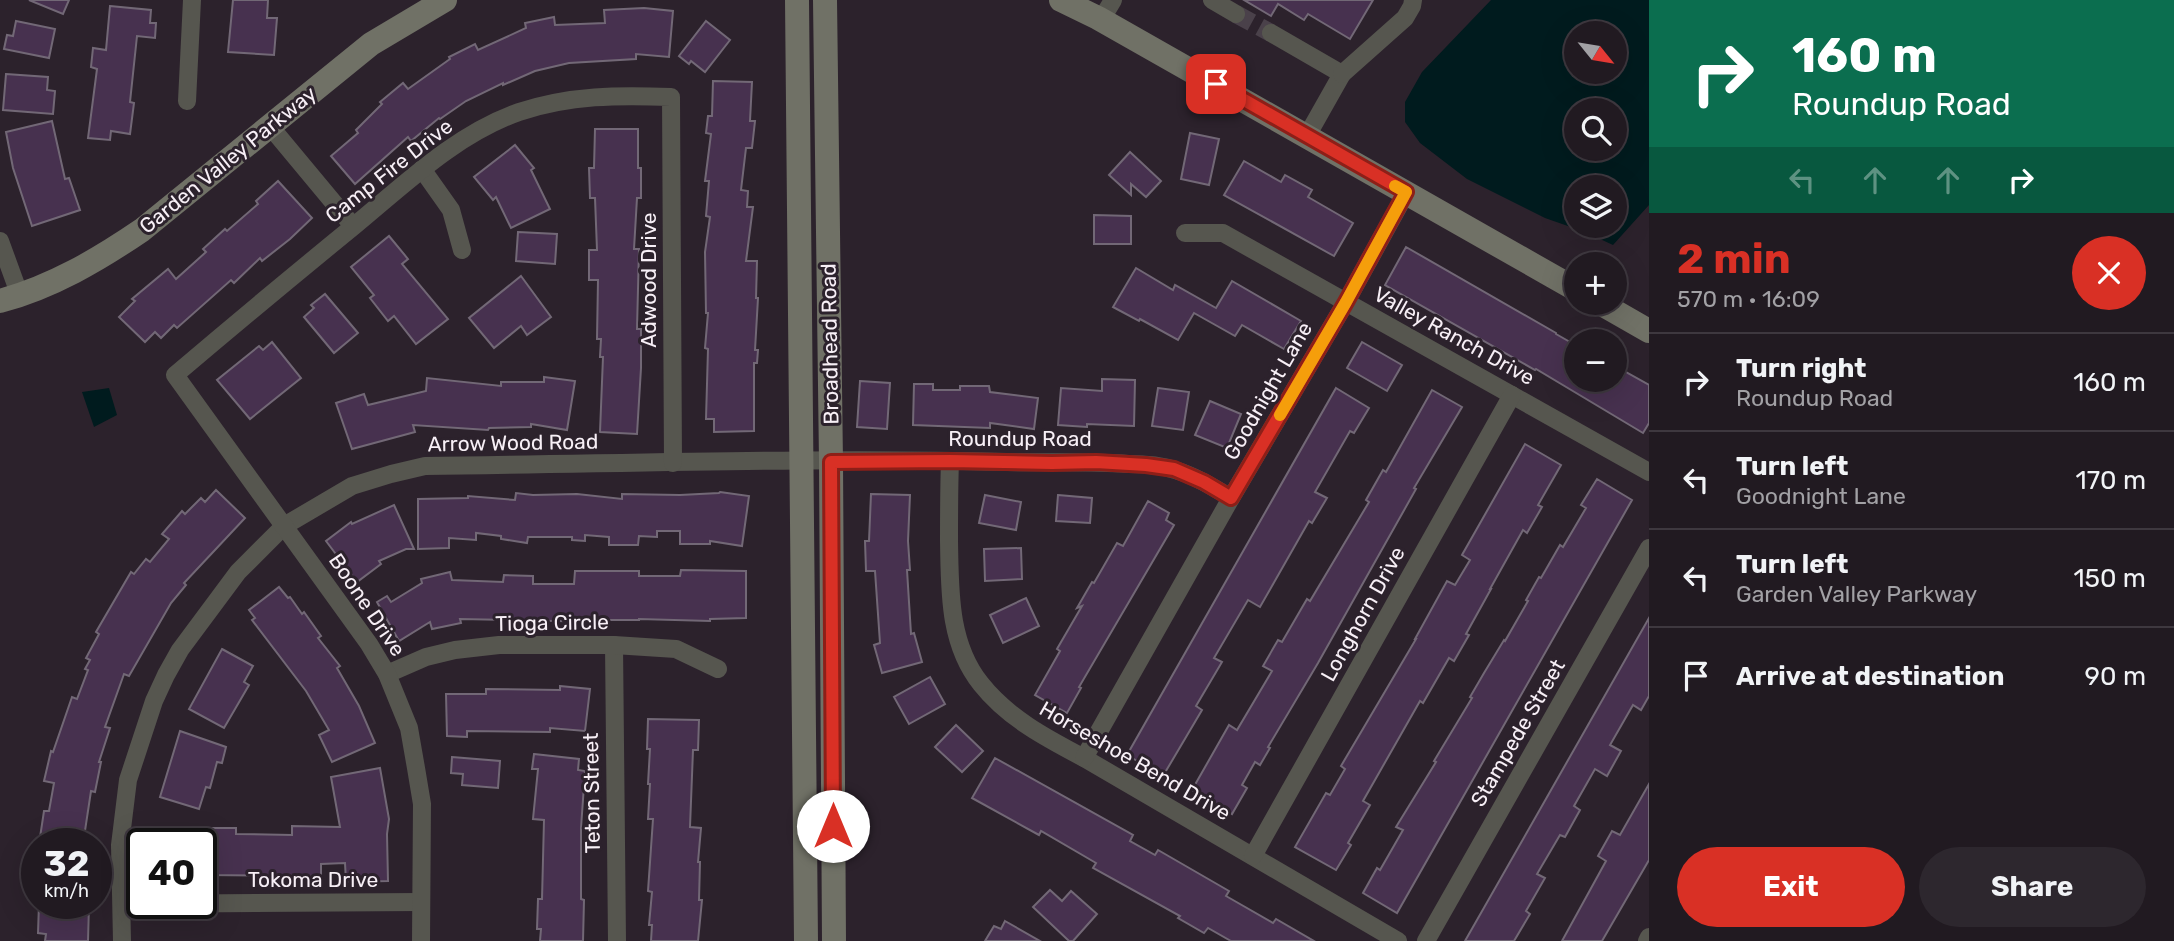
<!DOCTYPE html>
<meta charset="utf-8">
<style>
body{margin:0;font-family:Rubik,sans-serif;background:#2d272e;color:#f1f3f6;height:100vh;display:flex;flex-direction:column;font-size:26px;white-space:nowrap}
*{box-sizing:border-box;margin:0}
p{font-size:23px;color:#a2a1a5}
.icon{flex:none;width:38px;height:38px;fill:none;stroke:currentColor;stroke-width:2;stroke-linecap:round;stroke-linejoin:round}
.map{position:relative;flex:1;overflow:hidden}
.side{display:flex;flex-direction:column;background:#211a21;width:525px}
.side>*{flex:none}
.top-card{background:#0b6e4f;color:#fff;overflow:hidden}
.needle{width:46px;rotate:120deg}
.tools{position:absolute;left:1564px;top:21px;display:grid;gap:14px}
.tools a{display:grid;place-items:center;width:63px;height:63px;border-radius:50%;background:#211a21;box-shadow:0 7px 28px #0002,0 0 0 2px #3e383f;font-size:35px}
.speed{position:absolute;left:21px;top:828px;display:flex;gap:14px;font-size:35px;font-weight:700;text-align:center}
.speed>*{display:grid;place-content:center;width:91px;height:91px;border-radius:50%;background:#211a21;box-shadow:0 7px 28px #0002,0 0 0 2px #3e383f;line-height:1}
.speed small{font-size:18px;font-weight:400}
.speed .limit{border:4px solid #111;border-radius:10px;background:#fff;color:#111}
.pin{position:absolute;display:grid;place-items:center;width:60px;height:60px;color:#fff;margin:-30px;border-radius:14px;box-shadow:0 4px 10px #0006}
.me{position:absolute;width:77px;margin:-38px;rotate:0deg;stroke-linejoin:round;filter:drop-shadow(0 0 5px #0008)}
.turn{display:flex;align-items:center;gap:24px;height:147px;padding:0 28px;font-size:32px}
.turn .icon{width:91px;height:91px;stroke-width:2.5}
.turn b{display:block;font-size:49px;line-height:60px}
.lanes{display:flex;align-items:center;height:66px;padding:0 28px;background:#0003;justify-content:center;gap:35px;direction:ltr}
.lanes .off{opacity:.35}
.round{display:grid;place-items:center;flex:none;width:74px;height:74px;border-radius:37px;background:#2d272e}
.overview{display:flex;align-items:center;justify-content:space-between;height:119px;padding:0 28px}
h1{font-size:42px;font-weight:700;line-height:52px;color:#d93025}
.action{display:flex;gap:14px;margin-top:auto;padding:14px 28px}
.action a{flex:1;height:80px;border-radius:42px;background:#d93025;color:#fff;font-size:28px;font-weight:700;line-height:80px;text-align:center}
.action a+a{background:#2d272e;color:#f1f3f6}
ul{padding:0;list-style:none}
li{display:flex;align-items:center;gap:21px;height:98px;padding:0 28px;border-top:2px solid #3e383f}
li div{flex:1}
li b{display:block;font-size:26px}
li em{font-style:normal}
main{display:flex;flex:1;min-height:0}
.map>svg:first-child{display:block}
.water{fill:#001b1e;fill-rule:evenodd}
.building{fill:#47314f;stroke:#726876;stroke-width:2}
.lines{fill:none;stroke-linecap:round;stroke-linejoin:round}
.street-tunnel{stroke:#4a414a;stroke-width:18;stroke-dasharray:18 9;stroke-linecap:butt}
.street{stroke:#56564f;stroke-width:18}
.secondary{stroke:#707166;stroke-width:24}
.route-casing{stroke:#8d1f18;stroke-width:18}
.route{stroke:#d93025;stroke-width:12}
.slow{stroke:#f59e0b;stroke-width:12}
.labels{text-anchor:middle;stroke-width:6;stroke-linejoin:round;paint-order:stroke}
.street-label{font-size:21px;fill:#f7eff6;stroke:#2c222c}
</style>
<main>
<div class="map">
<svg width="1649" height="941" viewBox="0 0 1649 941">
<rect width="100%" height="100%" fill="#2c222c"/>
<g class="water">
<path d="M1491,0H1649V205L1613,245L1585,232L1545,218L1467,179L1420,143L1405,122V102L1422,72ZM1577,33H1615V72H1577ZM1577,110H1615V149H1577ZM1577,187H1615V226H1577Z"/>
<polygon points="109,388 117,415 94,427 82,392"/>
</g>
<g class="building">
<polygon points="29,0 69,0 63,14"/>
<polygon points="233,0 268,0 267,18 277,18 274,55 228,52"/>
<polygon points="1244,0 1373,0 1350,39 1308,14 1304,20 1278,4 1271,16"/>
<polygon points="110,6 151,10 150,23 156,23 155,38 137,36 130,102 134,103 130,134 111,131 110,140 88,138 97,69 91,67 93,48 106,50"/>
<polygon points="644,8 673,11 669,57 636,54 636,59 569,63 535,71 503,85 503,83 466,101 440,119 439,118 411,141 408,137 355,184 331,156 358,133 356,130 382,104 380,102 403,83 408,89 450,59 449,57 475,44 478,50 526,28 525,23 554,17 555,25 605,23 604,10"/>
<polygon points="16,21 55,29 49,58 4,49 7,35 13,36"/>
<polygon points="706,21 730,40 705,72 691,61 689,64 679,56"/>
<polygon points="6,74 48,77 47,90 55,91 53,114 3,110"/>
<polygon points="713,81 752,82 750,121 755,121 752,148 746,148 741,190 748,191 747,207 753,207 746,261 757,261 756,298 758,298 755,350 758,350 757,363 754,363 754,431 714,432 714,419 706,419 708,349 705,348 708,313 706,313 705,252 710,217 706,216 709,181 705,181 711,134 706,133 708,116 712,116"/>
<polygon points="52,121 65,179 69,178 80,210 32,226 13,168 6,132"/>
<polygon points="595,129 638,129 638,168 641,168 641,198 637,198 634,249 639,249 637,329 641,329 641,368 637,434 600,432 603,357 600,357 601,339 597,339 598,280 589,280 589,250 597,250 595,198 590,198 589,168 594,168"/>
<polygon points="1190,133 1219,139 1209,185 1181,179"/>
<polygon points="515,145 534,168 531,170 550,209 511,228 496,197 493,200 474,177"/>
<polygon points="1130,152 1161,181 1146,197 1131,184 1131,195 1109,175"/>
<polygon points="1244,161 1281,182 1285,175 1312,190 1308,197 1353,223 1334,256 1224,195"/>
<polygon points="278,181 312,218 290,239 262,261 260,258 234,283 231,280 177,328 174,325 161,338 155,332 145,342 119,317 135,301 132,299 168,269 176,279 206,252 203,249 225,229 227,231 258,204 256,201"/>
<polygon points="1094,215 1131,216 1131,244 1094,244"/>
<polygon points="518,232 557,234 555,264 516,261"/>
<polygon points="389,236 408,259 402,264 448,319 416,344 394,316 388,321 370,298 374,295 351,267"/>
<polygon points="1406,247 1556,333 1556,334 1577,346 1577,380 1615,380 1615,366 1649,385 1649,423 1643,433 1536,369 1535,370 1385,285"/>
<polygon points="1136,268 1173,290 1175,285 1216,308 1232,281 1301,321 1284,349 1242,325 1235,336 1194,313 1178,340 1140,319 1139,321 1113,307"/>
<polygon points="521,276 551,317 527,335 521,326 494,348 469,318"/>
<polygon points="325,294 358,333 334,353 304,317 314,308 311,305"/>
<polygon points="272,342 301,378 250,419 217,380 259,346 263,350"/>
<polygon points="1362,342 1402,365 1387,391 1347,368"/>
<polygon points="544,377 575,381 567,430 531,424 531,427 489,428 488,430 413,425 415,432 352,449 336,403 364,394 368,405 426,391 427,378 501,386 501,382 544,382"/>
<polygon points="1102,379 1135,380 1134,426 1087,424 1087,427 1058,425 1061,388 1102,391"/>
<polygon points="860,381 890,383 887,429 857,427"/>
<polygon points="914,384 933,384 933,390 960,390 960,386 989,386 990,392 1038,398 1034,429 990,423 990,428 913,425"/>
<polygon points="1158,388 1189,392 1183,430 1152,426"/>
<polygon points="1336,388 1369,408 1354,433 1350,431 1315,492 1327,498 1312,523 1309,521 1260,607 1248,600 1214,658 1222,662 1196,706 1202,710 1163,776 1127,755"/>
<polygon points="1432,390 1462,407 1414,488 1416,489 1318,663 1268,747 1270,748 1260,765 1255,762 1242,785 1247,788 1232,814 1192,790 1229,725 1237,730 1272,671 1263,666 1278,640 1282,642 1307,599 1310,601 1369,502 1366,500 1383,470 1386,472"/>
<polygon points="1210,401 1241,414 1227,448 1195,435"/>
<polygon points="1525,444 1561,465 1538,505 1542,507 1527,533 1523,530 1490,589 1491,589 1466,634 1469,635 1454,661 1449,658 1423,703 1420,701 1363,801 1370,805 1348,843 1351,845 1336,870 1295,847 1326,793 1330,795 1345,769 1341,766 1416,639 1415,639 1447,581 1455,585 1470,560 1462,555"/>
<polygon points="1597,479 1632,500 1397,913 1363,893 1377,868 1380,870 1403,830 1396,827 1436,762 1434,761 1472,698 1470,697 1484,673 1504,640 1505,641 1528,601 1526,600 1539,577 1541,578 1560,545 1563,547 1586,508 1581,505"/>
<polygon points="216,490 245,518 184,583 186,585 171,603 129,676 124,674 105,727 110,728 99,762 101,762 95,792 91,791 83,844 39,844 44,811 49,811 54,783 44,781 51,751 53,752 72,697 77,699 88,670 85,669 90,660 86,658 99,634 96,632 131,572 134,574 146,559 150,562 169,539 162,534 182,511 185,514 201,498 205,502"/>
<polygon points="720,492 749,496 742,546 710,541 710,544 680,544 680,531 657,531 657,537 639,536 638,545 609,545 609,537 585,535 585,541 572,540 572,537 528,537 527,543 501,539 501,536 476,533 476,540 449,538 449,548 418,549 418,499 468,498 468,496 515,500 516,493 533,495 577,494 622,499 622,494 680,495 719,493"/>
<polygon points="871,494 910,495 908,541 910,570 907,570 911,634 914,633 922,662 882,673 874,645 880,643 875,571 866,571 865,541 869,541"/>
<polygon points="985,495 1021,502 1016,530 979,523"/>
<polygon points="1058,495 1092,498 1090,523 1056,521"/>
<polygon points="1148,501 1169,513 1166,520 1174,525 1079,687 1081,688 1067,713 1035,695 1060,651 1057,649 1082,606 1077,608 1092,582 1094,583 1117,543 1123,546"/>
<polygon points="394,505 414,549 406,549 379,561 381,564 357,582 326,541 351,522 352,524"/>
<polygon points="1021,548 1022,579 985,581 984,549"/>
<polygon points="681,570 746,571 746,618 710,619 710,621 639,619 639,620 603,620 603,622 460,619 461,623 432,629 430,622 399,641 377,602 387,596 391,602 422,583 421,579 450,572 452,580 503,582 504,575 533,576 533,584 574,584 575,571 639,571 639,576 680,576"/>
<polygon points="279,587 288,598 290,597 302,614 304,612 321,636 318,638 340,666 337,668 359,706 375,743 332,762 319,735 329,730 306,691 252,620 255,618 249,610"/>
<polygon points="1026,598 1039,626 1003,643 990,615"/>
<polygon points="1649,618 1649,696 1641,710 1633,705 1610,745 1621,751 1607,776 1595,769 1574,806 1580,810 1565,837 1560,835 1537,874 1545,878 1526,911 1530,914 1514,941 1465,941"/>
<polygon points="222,649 253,666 244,682 249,685 224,728 189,709"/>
<polygon points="930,677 945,704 909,724 894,697"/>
<polygon points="560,686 590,689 585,731 550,728 550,732 467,731 467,737 447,736 446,694 486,694 486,689 560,690"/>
<polygon points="648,719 699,720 698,750 693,750 690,827 701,828 698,862 700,862 699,900 702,900 698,941 651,941 652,925 649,925 652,892 648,891 653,819 648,819 650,784 648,784 650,749 647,749"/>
<polygon points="956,725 983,751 962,772 935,747"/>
<polygon points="180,731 226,747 222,763 217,762 210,788 206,787 199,809 160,797"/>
<polygon points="534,754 579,759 578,770 585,771 581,828 581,899 584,900 583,941 540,941 541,929 537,929 538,899 542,899 544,820 533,819 538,769 532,769"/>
<polygon points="452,757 500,761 498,788 462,785 463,774 451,773"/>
<polygon points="995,758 1133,835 1130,841 1155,855 1158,850 1229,891 1226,896 1273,923 1276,919 1314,941 1231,941 1208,928 1204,933 1178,918 1180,916 1093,868 1096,863 1041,831 1039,835 972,798"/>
<polygon points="380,768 389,819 387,834 388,881 346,882 345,863 321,864 321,876 206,875 206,844 157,844 158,828 206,833 206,828 236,828 236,834 292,835 292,826 340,827 331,777"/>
<polygon points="1649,784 1649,860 1602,941 1562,941 1606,861 1598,856 1612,831 1620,835"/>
<polygon points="1050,890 1062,901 1071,891 1097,914 1073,941 1069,941 1033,907"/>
<polygon points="39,903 89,905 88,941 45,941 46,934 38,933"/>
<polygon points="1005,921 1040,941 985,941 994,926 1001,929"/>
</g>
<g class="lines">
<polyline class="street-tunnel" points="1236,14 1271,33"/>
<g class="street">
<polyline points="1212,0 1236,14"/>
<polyline points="1101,20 1113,0"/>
<polyline points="1271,33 1342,74 1307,136"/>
<polyline points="1342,74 1405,18 1412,6 1413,0"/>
<polyline points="187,101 192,0"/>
<polyline points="269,125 353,226"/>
<polyline points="422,169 451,210 462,250"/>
<polyline points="1185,233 1223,233 1649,472"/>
<polyline points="0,241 20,296"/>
<path d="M950,461C949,487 949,514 949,541C950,589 948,643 981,684C1008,718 1046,738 1084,758L1398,941"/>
<polyline points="614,645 617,941"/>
<polyline points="387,674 426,657 455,650 499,645 614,645 676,649 718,669"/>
<polyline points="1084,758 1231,498 1346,302 1406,193"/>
<polyline points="1253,856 1512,395"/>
<polyline points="123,904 421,902"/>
<path d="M122,941L120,845L128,780L154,701L166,675L180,650L238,572L284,526L352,486L391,474L425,466C619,464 813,457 1007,462C1047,463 1088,461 1128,464C1143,464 1160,465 1175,470C1195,476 1213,487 1231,498"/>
<path d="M421,941L422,804L416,768L409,728L387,674L369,644L175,375C234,325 294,275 354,226C405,184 456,134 519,112C570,95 619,95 671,97L673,463"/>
<polyline points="1426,941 1649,548"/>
<polyline points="1647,941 1649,937"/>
</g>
<g class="secondary">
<polyline points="797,0 806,941"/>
<polyline points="825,0 831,462 834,941"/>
<polyline points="1061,0 1098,18 1577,290"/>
<path d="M0,301C52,287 98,260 142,230L371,44L445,0"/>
<polyline points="1600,303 1649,331"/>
</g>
</g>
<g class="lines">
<defs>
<polyline id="route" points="833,826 831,462 950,461 1052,463 1096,462 1146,465 1174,469 1204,482 1231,498 1346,302 1406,192 1216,84"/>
</defs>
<use href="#route" class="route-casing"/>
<use href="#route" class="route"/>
<polyline class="slow" points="1280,415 1346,302 1406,192 1395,186"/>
</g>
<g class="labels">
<g class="street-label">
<text transform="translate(228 160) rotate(-39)" y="7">Garden Valley Parkway</text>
<text transform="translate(389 171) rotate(-38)" y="7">Camp Fire Drive</text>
<text transform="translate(649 280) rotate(-90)" y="7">Adwood Drive</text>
<text transform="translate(1454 336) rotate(29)" y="7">Valley Ranch Drive</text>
<text transform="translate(830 344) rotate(-91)" y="7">Broadhead Road</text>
<text transform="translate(1268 391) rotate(-60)" y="7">Goodnight Lane</text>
<text x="1020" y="446">Roundup Road</text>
<text transform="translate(513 443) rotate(-1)" y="7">Arrow Wood Road</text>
<text transform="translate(367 605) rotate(56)" y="7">Boone Drive</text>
<text transform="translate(1363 614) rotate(-61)" y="7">Longhorn Drive</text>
<text transform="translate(552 623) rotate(-1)" y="7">Tioga Circle</text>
<text transform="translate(1518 733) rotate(-60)" y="7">Stampede Street</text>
<text transform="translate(1135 761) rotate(30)" y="7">Horseshoe Bend Drive</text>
<text transform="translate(592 793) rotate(-91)" y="7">Teton Street</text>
<text x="313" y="887">Tokoma Drive</text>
</g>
</g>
</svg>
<div class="tools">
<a><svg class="needle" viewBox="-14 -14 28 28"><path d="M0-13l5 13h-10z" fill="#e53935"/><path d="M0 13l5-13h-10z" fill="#a2a1a5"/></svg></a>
<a><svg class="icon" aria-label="search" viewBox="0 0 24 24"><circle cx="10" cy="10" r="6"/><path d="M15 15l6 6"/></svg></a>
<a><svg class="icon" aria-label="layers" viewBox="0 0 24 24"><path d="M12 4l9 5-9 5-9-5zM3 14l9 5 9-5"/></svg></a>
<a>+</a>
<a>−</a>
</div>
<div class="speed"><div>32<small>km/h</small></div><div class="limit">40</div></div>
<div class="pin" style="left:1216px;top:84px;background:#d93025"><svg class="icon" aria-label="arrive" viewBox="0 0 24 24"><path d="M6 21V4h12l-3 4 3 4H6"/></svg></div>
<svg class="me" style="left:833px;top:826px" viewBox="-20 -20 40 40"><circle r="19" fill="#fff"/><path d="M0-13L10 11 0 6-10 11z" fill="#d93025"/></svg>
</div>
<section class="side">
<div class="top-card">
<div class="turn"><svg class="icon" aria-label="right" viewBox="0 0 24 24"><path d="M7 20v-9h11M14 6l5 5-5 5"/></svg><div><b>160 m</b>Roundup Road</div></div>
<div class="lanes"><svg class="icon off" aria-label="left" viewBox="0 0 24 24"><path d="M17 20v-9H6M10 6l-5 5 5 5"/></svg><svg class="icon off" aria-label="ahead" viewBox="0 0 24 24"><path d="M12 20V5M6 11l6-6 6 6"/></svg><svg class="icon off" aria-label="ahead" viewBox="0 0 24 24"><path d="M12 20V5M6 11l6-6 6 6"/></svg><svg class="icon" aria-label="right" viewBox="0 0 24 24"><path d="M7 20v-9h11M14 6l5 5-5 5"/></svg></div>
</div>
<div class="overview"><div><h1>2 min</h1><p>570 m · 16:09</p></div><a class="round" style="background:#d93025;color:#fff"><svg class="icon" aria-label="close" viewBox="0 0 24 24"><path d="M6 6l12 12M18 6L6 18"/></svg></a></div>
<ul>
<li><svg class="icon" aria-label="right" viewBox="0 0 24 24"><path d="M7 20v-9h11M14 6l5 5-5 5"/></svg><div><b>Turn right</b><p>Roundup Road</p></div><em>160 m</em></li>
<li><svg class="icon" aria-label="left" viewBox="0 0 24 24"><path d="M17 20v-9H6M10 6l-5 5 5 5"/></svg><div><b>Turn left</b><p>Goodnight Lane</p></div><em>170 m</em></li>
<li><svg class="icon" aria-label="left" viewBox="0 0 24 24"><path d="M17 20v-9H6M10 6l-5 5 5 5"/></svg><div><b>Turn left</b><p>Garden Valley Parkway</p></div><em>150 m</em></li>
<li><svg class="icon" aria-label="arrive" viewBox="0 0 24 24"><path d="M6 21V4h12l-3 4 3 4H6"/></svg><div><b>Arrive at destination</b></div><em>90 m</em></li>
</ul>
<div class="action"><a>Exit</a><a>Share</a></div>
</section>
</main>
